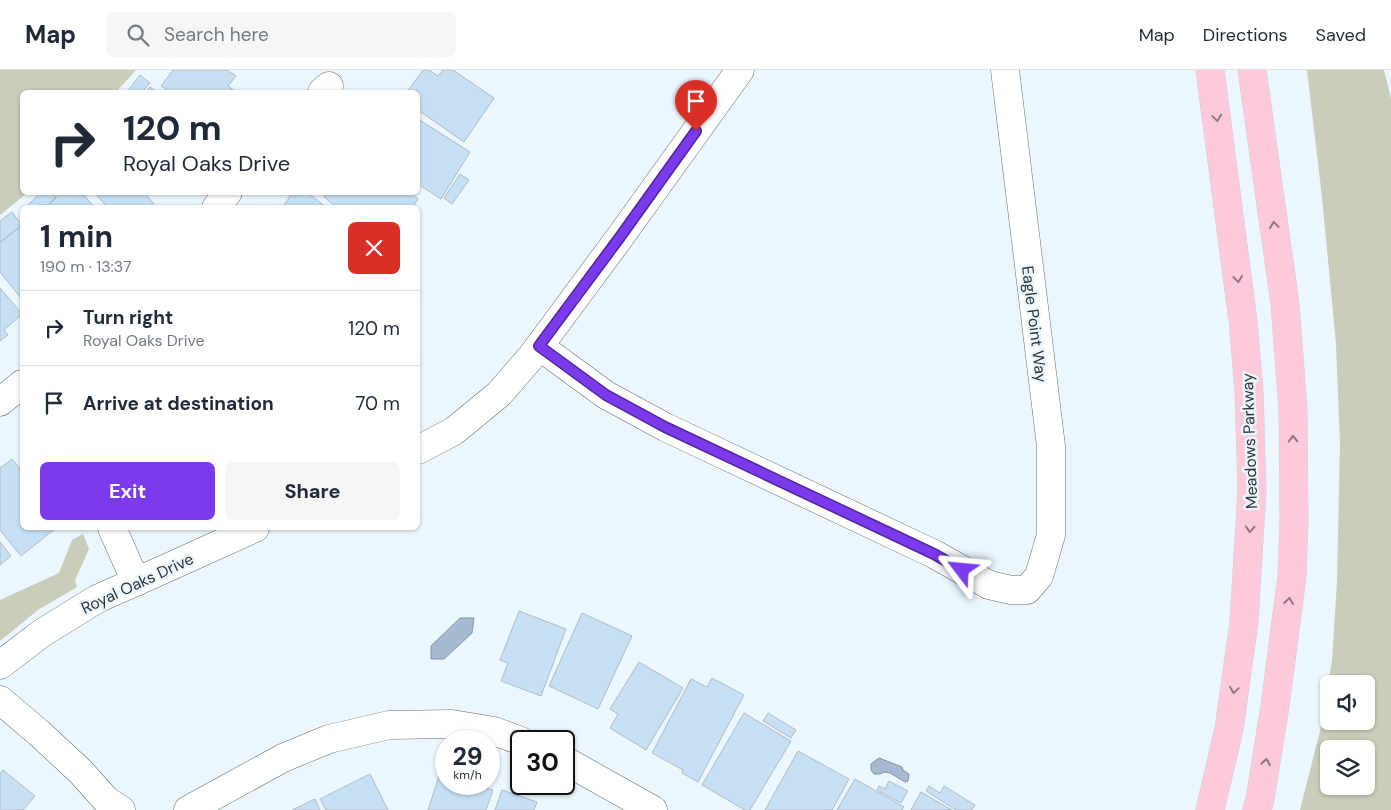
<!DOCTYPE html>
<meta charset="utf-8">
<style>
body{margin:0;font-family:"DM Sans",sans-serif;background:#f6f6f7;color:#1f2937;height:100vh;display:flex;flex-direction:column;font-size:19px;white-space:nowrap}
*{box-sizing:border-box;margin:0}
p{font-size:16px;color:#747a83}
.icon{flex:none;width:28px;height:28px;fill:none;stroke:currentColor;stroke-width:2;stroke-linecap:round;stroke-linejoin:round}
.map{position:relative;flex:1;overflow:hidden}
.side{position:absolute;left:20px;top:135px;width:400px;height:325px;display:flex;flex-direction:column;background:#fff;border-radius:8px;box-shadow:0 1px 4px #0004}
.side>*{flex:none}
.banner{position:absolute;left:20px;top:20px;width:400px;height:105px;border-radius:8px;box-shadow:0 1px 4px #0004;background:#fff;color:#1f2937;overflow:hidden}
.tools{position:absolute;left:1320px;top:605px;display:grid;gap:10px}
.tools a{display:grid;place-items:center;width:55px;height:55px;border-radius:8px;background:#fff;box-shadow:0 1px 4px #0004;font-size:25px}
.speed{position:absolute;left:435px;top:660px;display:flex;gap:10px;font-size:25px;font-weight:700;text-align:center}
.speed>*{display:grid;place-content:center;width:65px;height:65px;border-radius:50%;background:#fff;box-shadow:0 1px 4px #0004;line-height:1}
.speed small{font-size:12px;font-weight:400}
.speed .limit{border:2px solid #111;border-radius:8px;background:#fff;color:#111}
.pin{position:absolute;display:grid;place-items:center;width:42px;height:42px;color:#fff;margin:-51px -21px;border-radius:50% 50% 50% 0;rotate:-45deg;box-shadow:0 0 5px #0007}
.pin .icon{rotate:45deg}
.me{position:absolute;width:55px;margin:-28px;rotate:299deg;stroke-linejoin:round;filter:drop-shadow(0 0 4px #0008)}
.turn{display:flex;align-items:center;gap:18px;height:105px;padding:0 20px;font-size:22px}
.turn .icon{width:65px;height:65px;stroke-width:2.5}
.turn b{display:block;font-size:35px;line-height:42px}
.round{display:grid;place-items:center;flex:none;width:52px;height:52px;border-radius:8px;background:#f6f6f7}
.headline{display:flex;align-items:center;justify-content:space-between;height:85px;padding:0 20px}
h1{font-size:30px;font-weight:700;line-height:38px}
.cta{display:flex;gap:10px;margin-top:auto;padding:10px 20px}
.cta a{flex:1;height:58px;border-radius:8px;background:#7c3aed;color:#fff;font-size:20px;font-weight:700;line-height:58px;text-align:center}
.cta a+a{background:#f6f6f7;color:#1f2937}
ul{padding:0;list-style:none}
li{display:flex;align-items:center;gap:15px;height:75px;padding:0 20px;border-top:1px solid #e0e1e3}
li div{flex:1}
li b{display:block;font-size:19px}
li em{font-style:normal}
header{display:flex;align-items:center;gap:30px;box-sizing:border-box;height:70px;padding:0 25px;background:#fff;border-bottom:1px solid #e0e1e3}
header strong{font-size:24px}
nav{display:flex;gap:28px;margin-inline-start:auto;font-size:18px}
.search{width:350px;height:45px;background:#f6f6f7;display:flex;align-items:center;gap:12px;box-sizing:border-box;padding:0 18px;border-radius:8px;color:#747a83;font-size:19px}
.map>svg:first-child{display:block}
.green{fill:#cbcdbb;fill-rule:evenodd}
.water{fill:#a8b9d2;stroke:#8491a4}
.building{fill:#c6e0f5;stroke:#b1bbc3}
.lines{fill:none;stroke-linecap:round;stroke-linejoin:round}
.minor-casing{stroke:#656e75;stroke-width:29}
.major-casing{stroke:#d1d2d3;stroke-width:29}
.minor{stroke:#fff;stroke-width:28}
.major{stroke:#fecad9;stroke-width:28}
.oneway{stroke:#8d7880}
.route-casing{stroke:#51269a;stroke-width:12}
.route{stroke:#7c3aed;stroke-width:9}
.labels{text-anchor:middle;stroke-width:5;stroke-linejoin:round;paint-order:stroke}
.street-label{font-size:16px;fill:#303438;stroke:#ebf6fe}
</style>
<header>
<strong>Map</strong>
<div class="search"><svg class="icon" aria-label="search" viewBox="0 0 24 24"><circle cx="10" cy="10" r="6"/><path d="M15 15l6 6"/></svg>Search here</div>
<nav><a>Map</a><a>Directions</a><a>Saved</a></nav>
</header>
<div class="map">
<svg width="1391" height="740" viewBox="0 0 1391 740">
<rect width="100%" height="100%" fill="#ebf6fe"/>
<g class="green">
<polygon points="0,0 136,0 116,22 22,22 22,122 27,123 0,145"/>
<path d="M1307,0H1384L1391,28V740H1300L1322,653L1332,590L1337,512L1340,373L1336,274L1322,127ZM1329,614H1366V651H1329ZM1329,679H1366V716H1329Z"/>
<polygon points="83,464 89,479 75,510 77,517 38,540 0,571 0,530 59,503 72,470"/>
</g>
<g class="water">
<polygon points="460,548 474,548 472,563 444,589 431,589 431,576"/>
<polygon points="879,688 902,697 903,700 909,704 908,711 905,712 890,703 884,702 880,704 874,704 871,700 871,694"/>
</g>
<g class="building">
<polygon points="173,0 227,0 236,6 228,16 236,22 170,22 161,16"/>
<polygon points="423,0 429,0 438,6 443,0 453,0 494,28 464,72 418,40 418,22 407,22"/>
<polygon points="140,5 150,13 142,22 127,22"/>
<polygon points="150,17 157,22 146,22"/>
<polygon points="418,49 470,82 441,129 418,114"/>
<polygon points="460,104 469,110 452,134 444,128"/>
<polygon points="41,122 52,122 56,127 44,138 25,138"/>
<polygon points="62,122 81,122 95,138 46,138"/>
<polygon points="94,122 144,122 154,134 151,138 108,138"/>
<polygon points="293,122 307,122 327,138 282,138"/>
<polygon points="327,122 410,122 418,129 412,138 338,138 324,127"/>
<polygon points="12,142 22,155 0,172 0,151"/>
<polygon points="22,155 22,225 20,227 0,202 0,173"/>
<polygon points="0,218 22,244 4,260 8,265 0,271"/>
<polygon points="12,389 22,401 22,458 56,458 21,486 0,460 0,398"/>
<polygon points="0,472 11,486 0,495"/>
<polygon points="519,541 566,559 541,626 501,611 508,593 500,590"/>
<polygon points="582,543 632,566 598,639 549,616"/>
<polygon points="639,592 683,618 646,680 610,658 618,644 610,639"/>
<polygon points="712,608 744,625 698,712 682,703 683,700 652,683 691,609 707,617"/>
<polygon points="744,643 791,671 750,740 745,740 702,715"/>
<polygon points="768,643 796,660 791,668 763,651"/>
<polygon points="798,681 849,709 832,740 765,740"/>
<polygon points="442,697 446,699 446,714 471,714 493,720 486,740 428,740"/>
<polygon points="3,700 35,726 23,740 0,740 0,704"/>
<polygon points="370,704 388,740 326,740 320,729"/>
<polygon points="855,709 904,737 902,740 837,740"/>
<polygon points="889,711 908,721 901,733 877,720 879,716 885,719"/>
<polygon points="929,716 940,723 944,716 975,735 972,740 956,740 926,721"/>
<polygon points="502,720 537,732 534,740 495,740"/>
<polygon points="921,722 952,740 911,740"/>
<polygon points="315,729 320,740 292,740"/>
</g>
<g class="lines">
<defs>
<g id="minor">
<polyline points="322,22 329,16"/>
<polyline points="216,138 228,122"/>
<polyline points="539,276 606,325 665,357 934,484 989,515 1011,520 1027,520 1039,506 1051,465 1051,376 1005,0"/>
<polyline points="0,332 22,314"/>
<polyline points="418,380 454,361 499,324 532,286 620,167 740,0"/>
<polyline points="112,458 136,512"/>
<polyline points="0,595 42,563 97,529 169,497 255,458"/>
<polyline points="0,630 39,663 81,702 106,730 121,740"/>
<polyline points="564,690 653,740"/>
<polyline points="188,740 283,688 329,669 389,655 452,654 494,661 521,671"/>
</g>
<g id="major">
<polyline points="1210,0 1243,251 1249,321 1252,420 1244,552 1229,659 1210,740"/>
<polyline points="1252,0 1285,234 1293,339 1294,451 1292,506 1275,636 1260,729 1257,740"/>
</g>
</defs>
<use href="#minor" class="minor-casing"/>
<use href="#major" class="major-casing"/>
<use href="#minor" class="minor"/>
<use href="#major" class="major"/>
</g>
<defs><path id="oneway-chevron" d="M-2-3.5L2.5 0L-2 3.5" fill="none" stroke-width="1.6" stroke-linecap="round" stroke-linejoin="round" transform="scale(1.25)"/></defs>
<g class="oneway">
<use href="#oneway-chevron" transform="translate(1217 48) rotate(82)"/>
<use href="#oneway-chevron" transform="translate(1274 155) rotate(-98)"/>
<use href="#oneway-chevron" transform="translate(1238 209) rotate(83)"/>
<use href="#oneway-chevron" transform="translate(1293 369) rotate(-91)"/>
<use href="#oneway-chevron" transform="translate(1250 459) rotate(93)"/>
<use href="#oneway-chevron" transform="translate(1289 531) rotate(-83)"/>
<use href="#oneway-chevron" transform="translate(1234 620) rotate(98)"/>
<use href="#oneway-chevron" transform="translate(1266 692) rotate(-81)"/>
</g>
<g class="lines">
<defs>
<polyline id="route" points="696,61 620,167 539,276 606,325 665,357 934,484 962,500"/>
</defs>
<use href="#route" class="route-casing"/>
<use href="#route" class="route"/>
</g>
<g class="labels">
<g class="street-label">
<text transform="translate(1035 254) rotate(83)" y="6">Eagle Point Way</text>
<text transform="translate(1249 371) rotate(-92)" y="6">Meadows Parkway</text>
<text transform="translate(137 513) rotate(-25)" y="6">Royal Oaks Drive</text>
</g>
</g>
</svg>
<div class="tools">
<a><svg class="icon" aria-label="sound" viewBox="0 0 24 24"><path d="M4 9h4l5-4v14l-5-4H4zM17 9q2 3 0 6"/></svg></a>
<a><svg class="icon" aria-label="layers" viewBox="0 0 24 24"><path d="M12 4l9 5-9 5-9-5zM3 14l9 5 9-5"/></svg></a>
</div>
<div class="speed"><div>29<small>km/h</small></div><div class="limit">30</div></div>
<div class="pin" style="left:696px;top:61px;background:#d93025"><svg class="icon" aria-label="arrive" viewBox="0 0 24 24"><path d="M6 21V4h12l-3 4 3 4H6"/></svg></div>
<svg class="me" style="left:962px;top:500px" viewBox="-20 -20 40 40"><path d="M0-17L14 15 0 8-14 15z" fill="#7c3aed" stroke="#fff" stroke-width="4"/></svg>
<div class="banner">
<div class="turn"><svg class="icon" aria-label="right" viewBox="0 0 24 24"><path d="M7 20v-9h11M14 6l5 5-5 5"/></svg><div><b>120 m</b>Royal Oaks Drive</div></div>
</div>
<section class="side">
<div class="headline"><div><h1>1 min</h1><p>190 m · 13:37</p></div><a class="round" style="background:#d93025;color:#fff"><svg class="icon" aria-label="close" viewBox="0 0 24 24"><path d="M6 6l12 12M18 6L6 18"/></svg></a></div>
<ul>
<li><svg class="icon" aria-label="right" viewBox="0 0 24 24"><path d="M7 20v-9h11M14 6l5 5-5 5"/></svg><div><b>Turn right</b><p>Royal Oaks Drive</p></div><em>120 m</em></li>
<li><svg class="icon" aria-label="arrive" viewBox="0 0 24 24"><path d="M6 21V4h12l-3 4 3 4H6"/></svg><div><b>Arrive at destination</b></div><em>70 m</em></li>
</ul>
<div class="cta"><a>Exit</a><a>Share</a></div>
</section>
</div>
